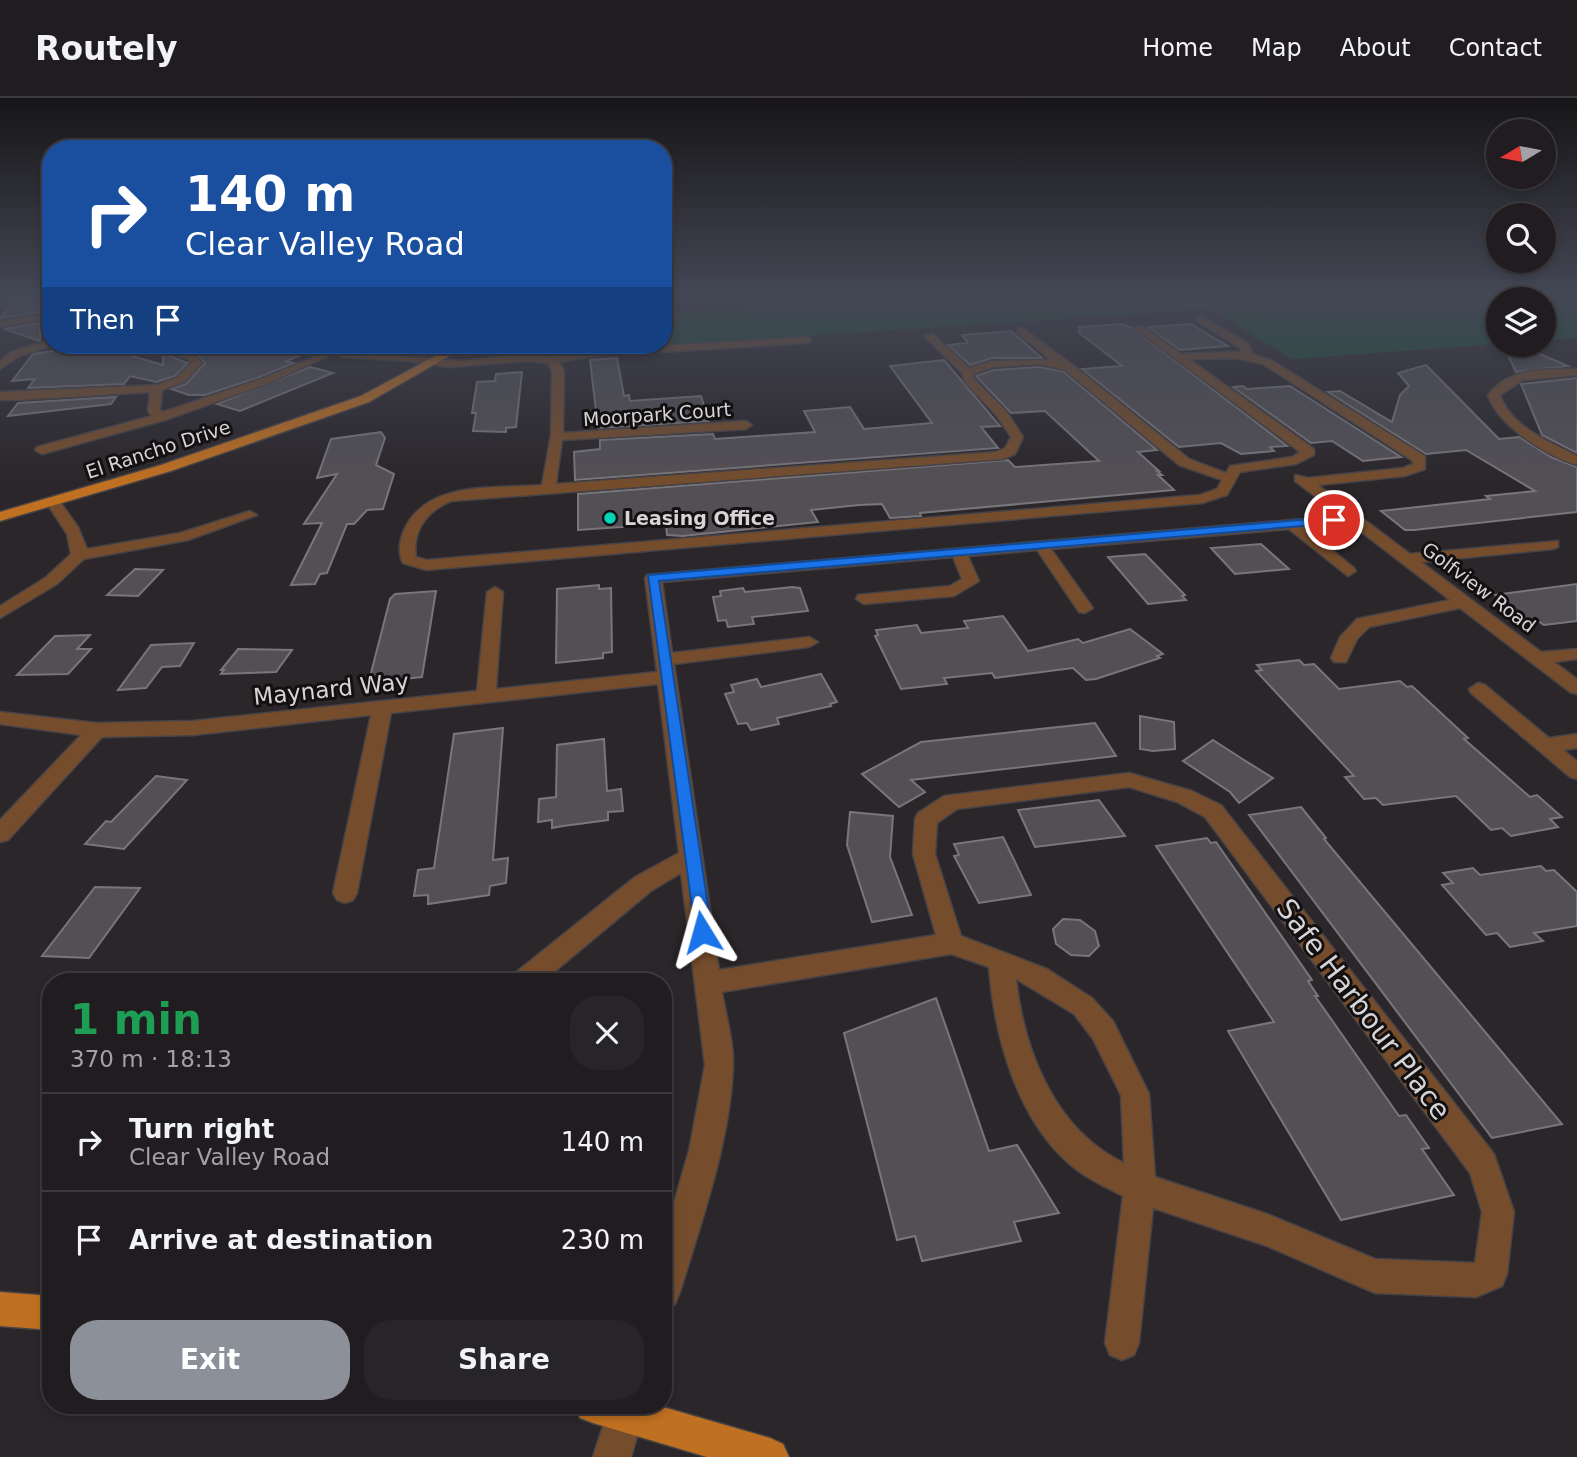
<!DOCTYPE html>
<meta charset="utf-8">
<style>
body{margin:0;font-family:"DejaVu Sans",sans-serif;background:#282529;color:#f1f3f6;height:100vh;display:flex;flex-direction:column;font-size:26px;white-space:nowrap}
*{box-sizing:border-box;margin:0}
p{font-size:23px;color:#a2a1a5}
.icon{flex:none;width:38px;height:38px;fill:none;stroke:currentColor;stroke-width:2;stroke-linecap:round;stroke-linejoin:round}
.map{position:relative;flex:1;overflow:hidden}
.sheet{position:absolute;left:42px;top:875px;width:630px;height:441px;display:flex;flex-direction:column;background:#201c20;border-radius:28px;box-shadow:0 4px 10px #0003,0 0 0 2px #3d3a3e}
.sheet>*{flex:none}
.top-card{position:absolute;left:42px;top:42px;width:630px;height:214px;border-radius:28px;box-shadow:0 4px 10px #0003,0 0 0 2px #3d3a3e;background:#1a4fa0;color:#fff;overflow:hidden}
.needle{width:46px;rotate:260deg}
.buttons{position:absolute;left:1486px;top:21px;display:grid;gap:14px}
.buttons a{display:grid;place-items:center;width:70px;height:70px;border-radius:50%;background:#201c20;box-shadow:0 4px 10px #0003,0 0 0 2px #3d3a3e;font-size:35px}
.pin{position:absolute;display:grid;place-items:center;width:60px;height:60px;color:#fff;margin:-30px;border:4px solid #fff;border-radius:50%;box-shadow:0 2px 7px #0007}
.me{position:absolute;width:77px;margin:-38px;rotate:352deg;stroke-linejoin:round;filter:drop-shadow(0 0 5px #0008)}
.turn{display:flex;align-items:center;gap:24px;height:147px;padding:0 28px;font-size:32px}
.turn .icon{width:91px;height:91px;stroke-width:2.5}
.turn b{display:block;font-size:49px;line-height:60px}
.then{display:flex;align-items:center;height:66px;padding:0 28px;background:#0003;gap:14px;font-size:26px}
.round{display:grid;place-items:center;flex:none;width:74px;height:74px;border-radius:28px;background:#282529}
.summary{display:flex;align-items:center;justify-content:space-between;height:119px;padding:0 28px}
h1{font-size:42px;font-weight:800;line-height:52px;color:#1e9e55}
.cta{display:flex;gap:14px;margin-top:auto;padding:14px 28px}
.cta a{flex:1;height:80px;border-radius:28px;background:#8c9099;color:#fff;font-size:28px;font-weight:800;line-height:80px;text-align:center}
.cta a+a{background:#282529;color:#f1f3f6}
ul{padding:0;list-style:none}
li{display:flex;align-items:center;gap:21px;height:98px;padding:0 28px;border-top:2px solid #3d3a3e}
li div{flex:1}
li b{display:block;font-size:26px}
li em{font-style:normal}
header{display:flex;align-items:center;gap:42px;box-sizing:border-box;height:98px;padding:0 35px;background:#201c20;border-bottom:2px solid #3d3a3e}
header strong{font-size:33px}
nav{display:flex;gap:38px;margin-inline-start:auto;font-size:24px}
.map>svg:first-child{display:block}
.green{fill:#164f33}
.building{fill:#535055;stroke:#79767b;stroke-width:2}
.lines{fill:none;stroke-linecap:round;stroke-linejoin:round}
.minor-casing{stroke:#464246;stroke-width:3}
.major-casing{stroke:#464246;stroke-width:3}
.minor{fill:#754d2d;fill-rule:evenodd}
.major{fill:#c07021;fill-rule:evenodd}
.route{fill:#1a73e8;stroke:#114b97;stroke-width:2}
.poi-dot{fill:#01d5b6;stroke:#121011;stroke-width:2.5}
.labels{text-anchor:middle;stroke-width:6;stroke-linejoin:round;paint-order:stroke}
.far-street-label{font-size:19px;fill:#d7d4d7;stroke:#121011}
.far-poi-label{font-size:19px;font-weight:bold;fill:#d7d4d7;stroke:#121011;text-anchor:start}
.street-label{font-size:23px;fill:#d7d4d7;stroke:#121011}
.near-street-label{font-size:28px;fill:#d7d4d7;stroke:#121011}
</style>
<header>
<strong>Routely</strong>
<nav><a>Home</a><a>Map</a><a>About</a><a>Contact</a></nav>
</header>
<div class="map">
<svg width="1577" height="1359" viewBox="0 0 1577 1359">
<rect width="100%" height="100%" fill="#2a262a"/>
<polygon class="green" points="812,196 1577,196 1577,240 1544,243 1544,201 1498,201 1498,246 1292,261 1210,211 598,252 597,247 663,247 663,216 818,205"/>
<g class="building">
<polygon points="15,196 39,196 40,214 1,220"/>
<polygon points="40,225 40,243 4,231"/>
<polygon points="1122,226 1132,230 1287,348 1270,349 1274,353 1241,356 1221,345 1179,349 1082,271 1122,268 1078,234 1081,231 1079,229"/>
<polygon points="1191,226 1228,248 1180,252 1148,229"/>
<polygon points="1011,233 1042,260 992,260 970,267 948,247 968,245 962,237"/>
<polygon points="94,247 163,267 163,256 188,265 175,278 156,284 130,278 124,286 28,290 35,281 12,283 33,256"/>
<polygon points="172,247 260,247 299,258 286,263 294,265 260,279 205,297 189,297 171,291 186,286 205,265 192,253"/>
<polygon points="1528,251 1568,268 1516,274 1506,253"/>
<polygon points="617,260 624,298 629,297 630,303 701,298 709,323 598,330 590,262"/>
<polygon points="944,262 1000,328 981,329 998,350 575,382 574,354 600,351 600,342 713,336 715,341 815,334 804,313 850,309 864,331 932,325 890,268"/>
<polygon points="1426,267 1499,341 1519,339 1551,359 1577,369 1577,414 1414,432 1405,432 1381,413 1490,401 1486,398 1535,393 1466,352 1426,356 1328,294 1340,293 1392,324 1400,297 1409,288 1398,275"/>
<polygon points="310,269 333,275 240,313 217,306"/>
<polygon points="1039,269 1064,274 1157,352 1138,354 1159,373 1157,373 1162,377 1158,377 1174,392 920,415 921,418 890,420 882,406 859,407 811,412 818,424 683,438 667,437 666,426 578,432 578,396 1008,362 1015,369 1099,363 1045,313 1011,315 976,278 994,272"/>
<polygon points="522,274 516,329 506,330 506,334 473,333 476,315 472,315 477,284 495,283 496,276"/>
<polygon points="1577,280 1577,355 1542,337 1521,286"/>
<polygon points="1243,288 1247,291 1290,288 1401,359 1363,363 1332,343 1311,345 1233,289"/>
<polygon points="116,299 111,306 8,318 18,305"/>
<polygon points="381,334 385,340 376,367 394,376 383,411 367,412 354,426 347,426 327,475 320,476 315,486 291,487 322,425 304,426 337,376 317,380 331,341"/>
<polygon points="1261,446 1289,471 1235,476 1211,450"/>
<polygon points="1145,456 1185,497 1182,498 1186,502 1148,506 1108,459"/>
<polygon points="135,471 163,472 138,498 107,497"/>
<polygon points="1577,486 1577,523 1544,527 1535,521 1528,522 1495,497"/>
<polygon points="599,487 599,491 611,490 612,554 603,555 603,560 556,565 557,491"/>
<polygon points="792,489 800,490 808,513 752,519 754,526 728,529 726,522 718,523 713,499 721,498 720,493 743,490 745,494"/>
<polygon points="436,493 422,579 372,584 373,579 370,579 390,501 395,496"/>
<polygon points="1003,518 1028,553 1078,541 1083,545 1130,531 1163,556 1157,558 1160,560 1096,581 1086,582 1073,570 995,580 992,575 944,580 947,586 901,591 875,538 878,537 876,532 917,527 921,535 968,530 964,523"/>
<polygon points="90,537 77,551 91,551 68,576 17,577 55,538"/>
<polygon points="194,545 180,568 162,569 146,590 118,592 151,547"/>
<polygon points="238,551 292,552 276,574 221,576 224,572 221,572"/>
<polygon points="1299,562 1304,567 1314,566 1339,591 1400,583 1407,589 1412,588 1468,640 1464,641 1530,699 1537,697 1562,719 1550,721 1558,729 1511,738 1502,730 1491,732 1456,698 1383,707 1376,700 1364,701 1345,679 1354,678 1256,573 1262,572 1257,567"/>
<polygon points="821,576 837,604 830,606 831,608 777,620 779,626 751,632 747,625 738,626 725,596 734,594 731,587 757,581 761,589"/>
<polygon points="1140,618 1174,624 1175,651 1153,653 1140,651"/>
<polygon points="1095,625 1116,658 911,682 925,694 899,709 862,676 921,644"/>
<polygon points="503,630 493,762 508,760 506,785 490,788 489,797 428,806 428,797 414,798 418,772 434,770 454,636"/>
<polygon points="604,641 607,693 621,691 623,713 608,714 608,722 563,728 552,730 552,722 538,724 539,701 556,699 557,647"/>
<polygon points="1213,642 1244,662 1273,680 1239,705 1230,694 1183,663"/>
<polygon points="156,678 187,682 124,751 85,746 106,723 111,724"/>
<polygon points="1099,702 1125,738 1035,749 1018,712"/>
<polygon points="1301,709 1326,740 1324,741 1562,1026 1492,1040 1249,717"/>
<polygon points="850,714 893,718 890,759 912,817 872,824 847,747"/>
<polygon points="1003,739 1031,797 979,805 954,758 959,757 954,746"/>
<polygon points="1207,740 1211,745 1216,744 1312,882 1308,883 1318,898 1315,898 1399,1018 1406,1017 1429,1050 1422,1051 1454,1097 1341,1122 1228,933 1274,924 1156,748"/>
<polygon points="1541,768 1546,773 1554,772 1577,794 1577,828 1534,835 1543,843 1510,849 1497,835 1486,837 1442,787 1453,785 1443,775 1473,770 1480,777"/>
<polygon points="95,789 140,790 89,860 42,858"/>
<polygon points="1063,821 1080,822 1095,833 1099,848 1089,858 1071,857 1056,846 1053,831"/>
<polygon points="936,900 989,1053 1017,1047 1059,1115 1014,1124 1021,1143 922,1163 915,1138 897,1142 844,935"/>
</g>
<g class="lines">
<defs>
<g id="minor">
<polygon points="51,215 51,221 0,229 0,223"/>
<path d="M1199,217L1249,246L1252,256L1271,262L1425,358V371L1405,378L1318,387L1410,456L1558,443V449L1553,451L1421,464L1541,554L1577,551V561L1554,564L1577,581V596L1570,594L1460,510L1369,529L1357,541L1346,564H1334L1331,560L1340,539L1357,521L1450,502L1351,426L1305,430L1354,470L1356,473L1348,478L1289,431L1051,451L1093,510L1085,515L1079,514L1037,452L968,458L979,483L954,498L864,506L856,501L858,497L950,488L962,481L953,459L662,484L672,555L809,539L818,544L809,549L674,566L719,872L936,837L913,756L915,721L918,715L944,698L1129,675L1192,693L1221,707L1494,1056L1514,1114L1507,1176L1502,1188L1476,1199L1375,1195L1267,1148L1153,1110L1139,1245L1134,1257L1122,1262L1110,1257L1105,1245L1123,1098C1106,1089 1087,1081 1072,1068C1017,1023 994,937 989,869L951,856L722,894C726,918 734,945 733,969C730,1044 702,1122 680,1194L675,1206L663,1211V1142L689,1053L705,967L681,775L651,793L542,884H510L514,876L635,779L679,755L658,586L391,615L357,795L353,802L345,805L337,802L333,795L371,617L193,637L102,639L8,742L0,744V722L81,637L0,626V614L97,625L193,623L477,593L487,494L495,489L503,494L496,591L657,574L645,480L647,477L1341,418L1295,383V377L1308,380L1403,370L1413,366V363L1263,266L1235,260L1189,261L1314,351V357L1296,366L1240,374L1227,397L1202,405L426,472L403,465C397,454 400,440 406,428C431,382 497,391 542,387L551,337L552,273L548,265L527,263L448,269L410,263L341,259L339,253L269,285L165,322L42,356L35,352L37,349L152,318L148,313L150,294L16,302H0V294L157,287L176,280L191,265L188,261L143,247C162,247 190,249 202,265L184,284L162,292L160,312L163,314L261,281L322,256L333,248H359V252L352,255L461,263L527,256L552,259L595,252L807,239L812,242L807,245L595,258L559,264L564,273L563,335L746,323L752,327L746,331L562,342L556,386L996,354L1005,350L1011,339L997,318L965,284L962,275L924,238L933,236L969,270L992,263L1051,262L1017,234L1021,229L1073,267L1189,361L1226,375L1230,368L1292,359L1300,354L1134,230L1143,228L1181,256L1241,254L1240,250L1196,222ZM1039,266L1065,272L1179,367L1222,382L1217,391L1200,397L427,462L416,459C412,433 427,413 451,403L1003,361L1015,356L1023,339L1006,313L974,281L973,276L993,269ZM1129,689L1177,704L1205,719L1470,1075L1482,1114L1475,1165L1375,1161L1267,1116L1155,1079L1149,996L1113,923L1092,900L1047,871L961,838L935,756L937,725L957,711ZM1016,881L1074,916L1093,941L1121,997L1124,1065C1055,1032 1024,953 1016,881Z"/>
<polygon points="51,242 51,247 55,247 19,258 0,271 0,263 11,254"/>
<path d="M1577,271V277L1523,282L1500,297C1511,329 1550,344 1577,358V367C1547,358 1498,328 1488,297C1509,269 1545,271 1577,271Z"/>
<polygon points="53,400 58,401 78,429 87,451 180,435 250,413 257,417 188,442 84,461 57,486 0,520 0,508 45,480 71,456 67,436 46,404"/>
<polygon points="1478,585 1485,587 1549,640 1577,636 1577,650 1563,652 1577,663 1577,681 1570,679 1471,595 1469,591"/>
<polygon points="610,1307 646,1307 631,1359 593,1359"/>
</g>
<g id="major">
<polygon points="456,247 468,247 369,304 171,373 0,423 0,414 161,367 361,298"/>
<polygon points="0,1194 51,1198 51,1232 0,1228"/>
<polygon points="575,1307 656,1307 770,1340 783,1346 789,1359 707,1359 593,1325 580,1320"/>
</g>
</defs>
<use href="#minor" class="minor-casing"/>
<use href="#major" class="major-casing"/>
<use href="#minor" class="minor"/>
<use href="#major" class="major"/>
</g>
<linearGradient id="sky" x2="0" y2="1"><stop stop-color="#171517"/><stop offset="0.51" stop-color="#444755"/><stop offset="1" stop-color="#444755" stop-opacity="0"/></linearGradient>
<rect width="1577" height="386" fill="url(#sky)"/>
<polygon class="route" points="1334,419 1340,422 1338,425 659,483 712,834 709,840 696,840 648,477"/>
<circle class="poi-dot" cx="610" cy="420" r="7"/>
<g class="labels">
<g class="far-street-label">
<text transform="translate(657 316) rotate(-4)" y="7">Moorpark Court</text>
<text transform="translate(158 351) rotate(-18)" y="7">El Rancho Drive</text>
<text transform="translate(1479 489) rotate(37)" y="7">Golfview Road</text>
</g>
<g class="far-poi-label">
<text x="624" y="427">Leasing Office</text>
</g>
<g class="street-label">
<text transform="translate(331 591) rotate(-6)" y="8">Maynard Way</text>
</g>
<g class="near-street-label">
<text transform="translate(1364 911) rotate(53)" y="10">Safe Harbour Place</text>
</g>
</g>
</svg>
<div class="buttons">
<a><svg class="needle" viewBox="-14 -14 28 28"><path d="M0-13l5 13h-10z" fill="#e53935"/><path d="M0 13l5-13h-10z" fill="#a2a1a5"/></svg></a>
<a><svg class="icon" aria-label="search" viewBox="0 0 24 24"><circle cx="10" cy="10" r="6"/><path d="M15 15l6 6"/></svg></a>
<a><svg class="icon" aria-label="layers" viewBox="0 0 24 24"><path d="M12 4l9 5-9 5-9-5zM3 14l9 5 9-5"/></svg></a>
</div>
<div class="pin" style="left:1334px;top:422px;background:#d93025"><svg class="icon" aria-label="arrive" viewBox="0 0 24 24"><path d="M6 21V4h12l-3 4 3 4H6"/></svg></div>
<svg class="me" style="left:702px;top:834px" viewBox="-20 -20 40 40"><path d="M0-17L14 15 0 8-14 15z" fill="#1a73e8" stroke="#fff" stroke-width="4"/></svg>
<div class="top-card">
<div class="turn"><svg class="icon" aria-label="right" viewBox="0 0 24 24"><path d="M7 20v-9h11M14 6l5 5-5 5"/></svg><div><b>140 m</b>Clear Valley Road</div></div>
<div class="then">Then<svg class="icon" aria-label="arrive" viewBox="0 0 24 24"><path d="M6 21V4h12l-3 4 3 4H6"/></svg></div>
</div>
<section class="sheet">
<div class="summary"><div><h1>1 min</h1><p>370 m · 18:13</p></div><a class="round"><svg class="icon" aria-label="close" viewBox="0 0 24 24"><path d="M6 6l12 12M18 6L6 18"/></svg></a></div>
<ul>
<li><svg class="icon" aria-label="right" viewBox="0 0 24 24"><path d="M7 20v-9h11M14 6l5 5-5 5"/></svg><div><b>Turn right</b><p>Clear Valley Road</p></div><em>140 m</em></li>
<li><svg class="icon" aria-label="arrive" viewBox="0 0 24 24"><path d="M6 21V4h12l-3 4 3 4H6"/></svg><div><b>Arrive at destination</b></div><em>230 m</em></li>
</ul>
<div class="cta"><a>Exit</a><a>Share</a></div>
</section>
</div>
